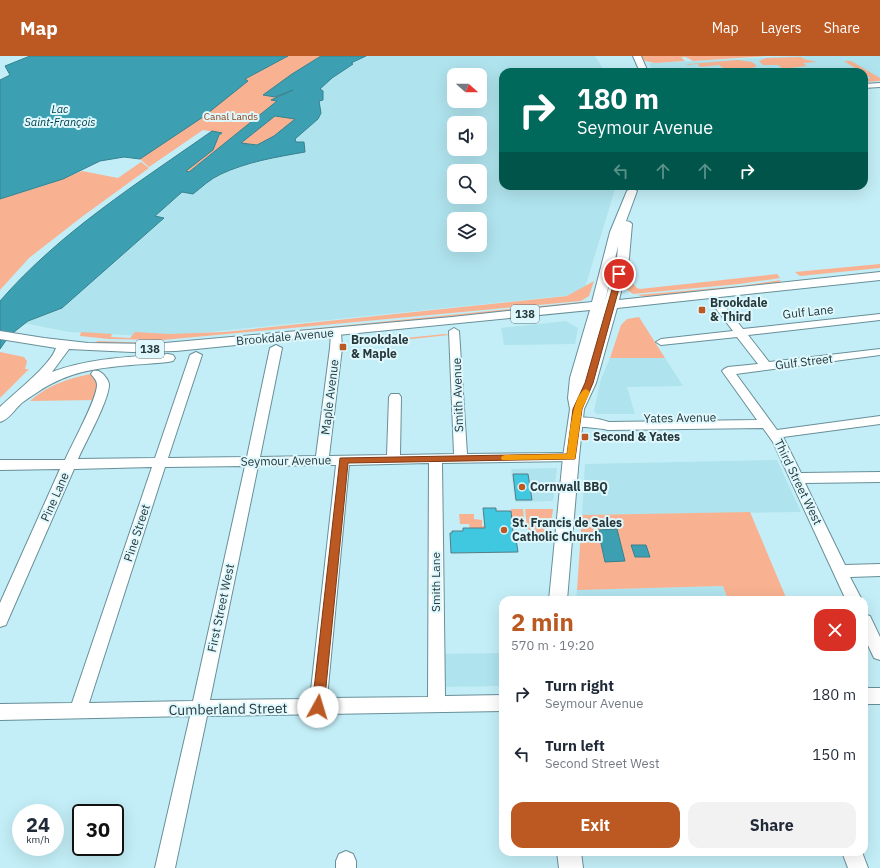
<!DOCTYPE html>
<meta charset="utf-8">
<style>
body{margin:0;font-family:"IBM Plex Sans",sans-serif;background:#f2f2f3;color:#1f2937;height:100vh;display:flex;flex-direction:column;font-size:15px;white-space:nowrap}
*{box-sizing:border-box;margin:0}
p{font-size:13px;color:#747a83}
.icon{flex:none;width:22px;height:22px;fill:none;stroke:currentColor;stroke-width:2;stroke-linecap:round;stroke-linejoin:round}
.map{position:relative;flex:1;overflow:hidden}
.sheet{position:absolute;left:499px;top:540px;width:369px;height:260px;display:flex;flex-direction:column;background:#fff;border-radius:12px;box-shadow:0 4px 16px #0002}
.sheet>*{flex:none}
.hud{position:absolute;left:499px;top:12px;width:369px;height:122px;border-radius:12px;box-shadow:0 4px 16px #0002;background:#00695c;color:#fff;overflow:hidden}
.needle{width:26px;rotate:111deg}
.buttons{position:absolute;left:447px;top:12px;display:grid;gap:8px}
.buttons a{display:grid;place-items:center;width:40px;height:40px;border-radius:8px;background:#fff;box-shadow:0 4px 16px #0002;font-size:20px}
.speed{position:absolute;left:12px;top:748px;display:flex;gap:8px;font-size:20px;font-weight:700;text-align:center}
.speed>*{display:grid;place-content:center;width:52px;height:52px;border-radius:50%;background:#fff;box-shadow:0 4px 16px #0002;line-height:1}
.speed small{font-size:10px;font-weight:400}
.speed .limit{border:2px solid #111;border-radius:6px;background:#fff;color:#111}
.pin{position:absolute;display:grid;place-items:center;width:34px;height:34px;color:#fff;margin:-17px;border:2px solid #fff;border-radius:50%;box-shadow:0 1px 4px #0007}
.me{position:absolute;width:44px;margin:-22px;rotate:6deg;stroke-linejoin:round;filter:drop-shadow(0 0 3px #0008)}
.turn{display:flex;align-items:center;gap:14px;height:84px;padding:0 12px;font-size:18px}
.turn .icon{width:52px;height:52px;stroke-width:2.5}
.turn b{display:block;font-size:28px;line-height:34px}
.lanes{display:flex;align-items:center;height:38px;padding:0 12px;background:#0003;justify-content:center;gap:20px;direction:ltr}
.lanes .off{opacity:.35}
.round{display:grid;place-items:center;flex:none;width:42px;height:42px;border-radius:12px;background:#f2f2f3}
.head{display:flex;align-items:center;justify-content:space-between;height:68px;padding:0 12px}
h1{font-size:24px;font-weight:700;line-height:30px;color:#bc5922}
.button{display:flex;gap:8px;margin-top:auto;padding:8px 12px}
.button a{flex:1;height:46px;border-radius:12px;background:#bc5922;color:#fff;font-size:16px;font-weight:700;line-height:46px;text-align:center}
.button a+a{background:#f2f2f3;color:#1f2937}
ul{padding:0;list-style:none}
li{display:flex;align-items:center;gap:12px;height:60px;padding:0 12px}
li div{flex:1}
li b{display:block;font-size:15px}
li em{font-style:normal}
header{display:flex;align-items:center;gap:24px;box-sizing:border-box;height:56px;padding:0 20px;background:#bc5922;color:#fff}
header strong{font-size:19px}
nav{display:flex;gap:22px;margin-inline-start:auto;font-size:14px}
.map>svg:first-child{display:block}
.built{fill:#afe3ed;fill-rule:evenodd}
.green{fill:#f8b291}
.water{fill:#3ca0b2;stroke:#36818e;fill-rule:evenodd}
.building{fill:#40c8e0;stroke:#557c85}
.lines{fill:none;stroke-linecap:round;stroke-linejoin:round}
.minor-casing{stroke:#688f98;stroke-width:2}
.major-casing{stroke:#688f98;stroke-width:2}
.minor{fill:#fff;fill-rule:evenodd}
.major{fill:#fff;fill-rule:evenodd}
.route{fill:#bc5922;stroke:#7a3a16}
.slow{fill:#f59e0b}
.poi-dot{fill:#bc5922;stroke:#def8fd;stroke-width:1.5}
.labels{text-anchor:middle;stroke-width:4;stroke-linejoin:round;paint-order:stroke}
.far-park-label{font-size:10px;fill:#8b3e11;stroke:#def8fd}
.far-water-label{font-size:11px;font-style:italic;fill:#00404a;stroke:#def8fd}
.shield{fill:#def8fd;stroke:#5e7275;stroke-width:1}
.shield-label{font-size:11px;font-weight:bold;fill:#27383b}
.poi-label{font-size:12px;font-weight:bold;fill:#27383b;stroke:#def8fd;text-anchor:start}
.street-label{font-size:12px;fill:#27383b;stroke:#def8fd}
.near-street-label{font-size:14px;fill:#27383b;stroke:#def8fd}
</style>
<header>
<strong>Map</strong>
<nav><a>Map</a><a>Layers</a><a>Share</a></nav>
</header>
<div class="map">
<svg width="880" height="812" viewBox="0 0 880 812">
<rect width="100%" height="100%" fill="#c3eef7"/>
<g class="built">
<path d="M366,0H595L605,16H503V130H616L583,238L161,281L69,276L24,267L62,252L164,162L154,160L182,136L193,138L220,118L239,111L278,101L295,86V83L318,63L321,57L319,45L323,43V35L320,33L332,22L352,9L350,8ZM454,19H480V45H454ZM454,67H480V93H454ZM454,115H480V141H454ZM454,163H480V189H454Z"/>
<polygon points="798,0 880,0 880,25 864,26 864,16 653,16 649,7"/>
<polygon points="566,265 578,272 575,288 504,289 501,272"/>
<polygon points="610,302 665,302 683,330 627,331 635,358 597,358 594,355 601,323"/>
<polygon points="777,404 801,456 582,459 585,408"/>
<polygon points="557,412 553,445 515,446 511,413"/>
<polygon points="723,530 728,544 576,544 577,534"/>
<polygon points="503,597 503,630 433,631 433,598"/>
</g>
<g class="green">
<polygon points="288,0 321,0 292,18 275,41 291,33 293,34 272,44 278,45 189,116 186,115 222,77 203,74 149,111 140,103 248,25 245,23"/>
<polygon points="641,0 767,0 693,5 686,1 681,1 685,5 655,7 645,5"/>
<path d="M801,1C806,5 811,4 817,6L803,7L807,10L783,13L778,9H763L759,5L766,2Z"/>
<polygon points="738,4 752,6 757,10 748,14 727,15 719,9 700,11 698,8 686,9 688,8"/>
<polygon points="844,5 851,5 880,22 880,25 864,26 864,23 871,22 864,18 864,16 861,16"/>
<polygon points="275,60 295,63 274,81 257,89 241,87"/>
<polygon points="141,106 149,112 83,160 29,202 0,234 0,143 49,128 82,115 118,122"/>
<polygon points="880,208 880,212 800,220 795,216"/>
<polygon points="777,218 780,222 739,228 653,236 633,238 626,233 629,224 637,232 640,233"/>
<polygon points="781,224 779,227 647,241 637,239 740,230"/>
<polygon points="594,225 589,240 581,245 163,284 109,283 80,280 81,276 112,278 111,281 130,282 135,276 169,278 224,276 567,240"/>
<polygon points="582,246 583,248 577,249 201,286 137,289 92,288 98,285 152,287 187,285"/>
<polygon points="639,261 665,302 610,302 621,269 627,263"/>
<polygon points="445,278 449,279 374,287 375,285"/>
<polygon points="0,296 24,301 27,305 25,313 29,313 0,342"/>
<path d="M90,318L98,324L96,344L30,345C48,329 67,323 90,318Z"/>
<polygon points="511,453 523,453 525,470 516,469 512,466"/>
<polygon points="525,453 553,453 549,481 540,481 527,472"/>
<polygon points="750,456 787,544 728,544 723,530 577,534 582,459"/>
<polygon points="459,458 474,458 474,463 482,464 482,470 495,470 496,475 470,472 469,468 460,468"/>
</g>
<g class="water">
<polygon points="30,0 288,0 245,23 248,25 203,61 140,103 124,101 100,105 63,123 0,143 0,24 10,19 5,10"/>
<path d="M321,0H366L351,7L353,8L332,22L320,33L323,35V44L319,45L321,57L318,63L295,83L296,86H304L305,96C276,101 247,106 221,118C210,123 202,131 193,138L182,136L155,160L164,162L62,252L28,265L9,280L0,293V245C60,176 138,127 212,75L222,77L219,79L213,94L186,115L189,116L277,45L271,44L293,34L275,41L263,39L292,18ZM275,60L295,63L274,80L257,89L241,87Z"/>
<polygon points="617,473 625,505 605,506 598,474"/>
<polygon points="631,489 646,489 650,501 635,501"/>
</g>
<g class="building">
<polygon points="513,418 528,418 532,444 516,444"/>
<polygon points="483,452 496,452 496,455 511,455 513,476 515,476 518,496 451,497 450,477 452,477 452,475 463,475 463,472 485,472"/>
</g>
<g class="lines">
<defs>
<g id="minor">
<polygon points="880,27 880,31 864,32 864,28"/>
<path d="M716,243L720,244L743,273L880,258V264L748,279L769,306L880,293V299L736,318L777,374L880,360V368L783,381L801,417L880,416V426L805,427L845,509L880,508V520L850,521L862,544H846L773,386L763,372L608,374C596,371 584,372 572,369L570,366L572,363C583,360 598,362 609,366L757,364L722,315L724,313L728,311L758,308L737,281L661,289L656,286L661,283L733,275L711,246Z"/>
<path d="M454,272L459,275L467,398L571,397L576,398L577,401L576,404L571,405L442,407L445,640L503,639V655L207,660L175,812H155L190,660L0,664V648L72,647L152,411L74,413L8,564L6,569L0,571V547L60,413L0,414V404H65C72,388 97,343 97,329C97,324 94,322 91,318L93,315C98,314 100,315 104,319C106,322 109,325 109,329C109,344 85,387 78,403L155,402L190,299L196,296L202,299L168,402L247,401L270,292L276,289L282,292L260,401L316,400L330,292L331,277L336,274L341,277L342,292L329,400L387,399L389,341L391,338H399L401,341L400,399L454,398L449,275ZM429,407L428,641L327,642L349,409ZM324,409H336L310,643L210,644L258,410ZM245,410L193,645L89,647L165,411Z"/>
<polygon points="864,558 870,560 880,581 880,604 874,602 864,581"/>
<rect x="864" y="632" width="16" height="16"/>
<polygon points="346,795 353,798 356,805 356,812 336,812 336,805 339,798"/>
<polygon points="842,796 862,796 868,812 848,812"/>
</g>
<g id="major">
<polygon points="633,0 641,0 648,16 640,16"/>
<path d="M632,132L637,135L626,165L630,166L632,168L629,202L619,244L880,216V224L617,252L596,327L584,353L579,401L567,544H549L563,401L570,353L568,342L570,322L590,254L176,295L132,296L69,293L52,316C89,302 129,301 168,298L173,299L175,302L173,305L168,306C129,310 86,309 51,328C41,333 32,340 23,346C15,352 10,363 0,366V351C14,337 50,310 56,292L0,283V275L44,282L88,287L154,288L452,261L592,246L610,176L627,135ZM618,190L617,202L605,245Z"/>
<polygon points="557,796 581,796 583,812 559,812"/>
</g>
</defs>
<use href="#minor" class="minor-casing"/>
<use href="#major" class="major-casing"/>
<use href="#minor" class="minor"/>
<use href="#major" class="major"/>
</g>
<polygon class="route" points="617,216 623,218 593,327 582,353 575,403 348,407 324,651 322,655 318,657 314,655 312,651 340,402 567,398 573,353 585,327"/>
<path class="slow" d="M586,333L590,336L582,353L575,403L502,404L501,402L502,400L505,399L567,398C569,385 572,337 586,333Z"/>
<g class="poi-dot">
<rect x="698" y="250" width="8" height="8" rx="2"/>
<rect x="339" y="287" width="8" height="8" rx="2"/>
<rect x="581" y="377" width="8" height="8" rx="2"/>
<circle cx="522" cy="431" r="4"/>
<circle cx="504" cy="474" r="4"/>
</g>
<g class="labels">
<g class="far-park-label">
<text x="231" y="64">Canal Lands</text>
</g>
<g class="far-water-label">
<text x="60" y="57">Lac<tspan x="60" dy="13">Saint-François</tspan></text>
</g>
<g class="shield">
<rect x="511" y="249" width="28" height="18" rx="3"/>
<rect x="136" y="284" width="28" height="18" rx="3"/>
</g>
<g class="shield-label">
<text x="525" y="262">138</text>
<text x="150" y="297">138</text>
</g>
<g class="poi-label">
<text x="710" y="251">Brookdale<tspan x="710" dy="14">&amp; Third</tspan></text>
<text x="351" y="288">Brookdale<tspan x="351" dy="14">&amp; Maple</tspan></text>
<text x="593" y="385">Second &amp; Yates</text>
<text x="530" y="435">Cornwall BBQ</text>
<text x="512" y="471">St. Francis de Sales<tspan x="512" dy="14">Catholic Church</tspan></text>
</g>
<g class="street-label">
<text transform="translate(808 256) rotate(-6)" y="4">Gulf Lane</text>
<text transform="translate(285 281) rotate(-5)" y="4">Brookdale Avenue</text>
<text transform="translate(804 306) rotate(-7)" y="4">Gulf Street</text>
<text transform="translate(458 339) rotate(-92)" y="4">Smith Avenue</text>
<text transform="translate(330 341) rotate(-83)" y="4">Maple Avenue</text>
<text transform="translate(680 362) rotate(-1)" y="4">Yates Avenue</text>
<text transform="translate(286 405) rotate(-1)" y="4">Seymour Avenue</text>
<text transform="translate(798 426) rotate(64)" y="4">Third Street West</text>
<text transform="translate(55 441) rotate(-66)" y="4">Pine Lane</text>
<text transform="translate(137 477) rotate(-72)" y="4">Pine Street</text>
<text transform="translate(436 526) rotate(-90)" y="4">Smith Lane</text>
<text transform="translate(221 552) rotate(-78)" y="4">First Street West</text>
</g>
<g class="near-street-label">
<text transform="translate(228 653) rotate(-1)" y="5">Cumberland Street</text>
</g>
</g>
</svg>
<div class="buttons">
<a><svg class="needle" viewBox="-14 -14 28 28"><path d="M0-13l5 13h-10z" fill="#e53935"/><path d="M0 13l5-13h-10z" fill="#747a83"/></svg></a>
<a><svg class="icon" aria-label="sound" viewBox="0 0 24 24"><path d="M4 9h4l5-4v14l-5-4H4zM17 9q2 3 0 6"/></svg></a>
<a><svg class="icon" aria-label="search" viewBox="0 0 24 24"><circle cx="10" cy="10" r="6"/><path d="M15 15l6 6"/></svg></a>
<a><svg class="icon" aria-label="layers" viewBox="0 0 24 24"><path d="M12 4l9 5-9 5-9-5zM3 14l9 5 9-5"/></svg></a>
</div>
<div class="speed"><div>24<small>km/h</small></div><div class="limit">30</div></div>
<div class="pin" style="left:619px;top:218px;background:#d93025"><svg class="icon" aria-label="arrive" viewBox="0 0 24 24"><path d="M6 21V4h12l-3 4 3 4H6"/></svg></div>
<svg class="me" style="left:318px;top:651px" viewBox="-20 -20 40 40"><circle r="19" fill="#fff"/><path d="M0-13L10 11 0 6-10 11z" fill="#bc5922"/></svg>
<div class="hud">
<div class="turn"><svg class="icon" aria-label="right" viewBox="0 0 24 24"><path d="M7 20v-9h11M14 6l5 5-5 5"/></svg><div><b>180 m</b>Seymour Avenue</div></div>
<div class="lanes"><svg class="icon off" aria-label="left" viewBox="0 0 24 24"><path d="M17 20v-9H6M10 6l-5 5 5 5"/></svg><svg class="icon off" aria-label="ahead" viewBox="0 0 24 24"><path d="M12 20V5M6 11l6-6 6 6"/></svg><svg class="icon off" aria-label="ahead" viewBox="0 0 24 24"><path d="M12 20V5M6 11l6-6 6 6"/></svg><svg class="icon" aria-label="right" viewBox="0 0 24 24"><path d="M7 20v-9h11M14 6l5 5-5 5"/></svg></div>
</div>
<section class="sheet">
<div class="head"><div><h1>2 min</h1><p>570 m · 19:20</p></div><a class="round" style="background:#d93025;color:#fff"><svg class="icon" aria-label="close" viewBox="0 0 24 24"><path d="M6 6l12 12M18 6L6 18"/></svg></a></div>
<ul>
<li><svg class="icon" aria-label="right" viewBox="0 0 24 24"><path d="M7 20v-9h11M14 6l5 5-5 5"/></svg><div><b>Turn right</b><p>Seymour Avenue</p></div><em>180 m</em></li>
<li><svg class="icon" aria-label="left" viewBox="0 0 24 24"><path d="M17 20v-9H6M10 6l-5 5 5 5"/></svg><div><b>Turn left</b><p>Second Street West</p></div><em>150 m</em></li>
</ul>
<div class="button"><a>Exit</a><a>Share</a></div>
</section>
</div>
